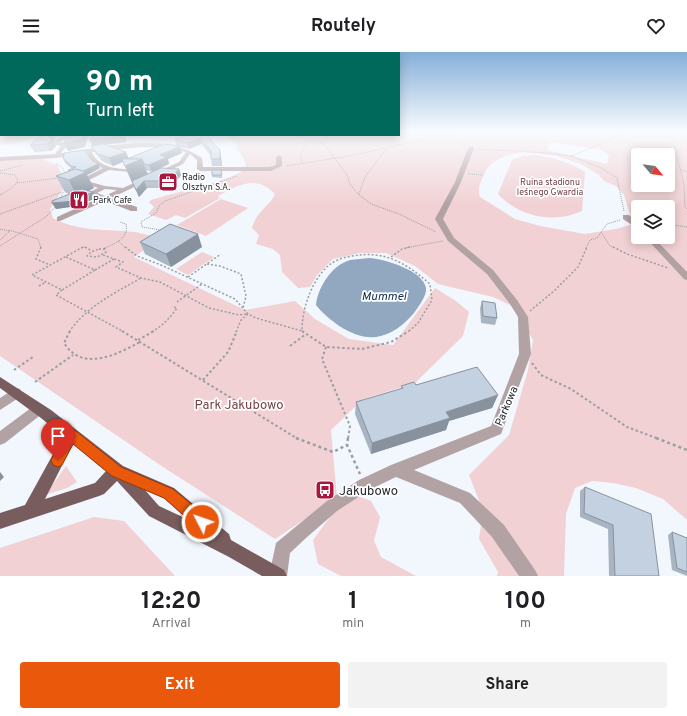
<!DOCTYPE html>
<meta charset="utf-8">
<style>
body{margin:0;font-family:Overpass,sans-serif;background:#f2f2f2;color:#202124;height:100vh;display:flex;flex-direction:column;font-size:15px;white-space:nowrap}
*{box-sizing:border-box;margin:0}
p{font-size:13px;color:#757577}
.icon{flex:none;width:22px;height:22px;fill:none;stroke:currentColor;stroke-width:2;stroke-linecap:round;stroke-linejoin:round}
.map{position:relative;height:524px;overflow:hidden}
.drawer{display:flex;flex-direction:column;background:#fff;flex:1}
.drawer>*{flex:none}
.top-card{position:absolute;left:0px;top:0px;width:400px;height:84px;box-shadow:0 2px 10px #0003;background:#00695c;color:#fff;overflow:hidden}
.needle{width:26px;rotate:119deg}
.buttons{position:absolute;left:631px;top:96px;display:grid;gap:8px}
.buttons a{display:grid;place-items:center;width:44px;height:44px;border-radius:4px;background:#fff;box-shadow:0 2px 10px #0003;font-size:20px}
.pin{position:absolute;display:grid;place-items:center;width:34px;height:34px;color:#fff;margin:-41px -17px;border-radius:50% 50% 50% 0;rotate:-45deg;box-shadow:0 0 4px #0007}
.pin .icon{rotate:45deg}
.me{position:absolute;width:44px;margin:-22px;rotate:311deg;stroke-linejoin:round;filter:drop-shadow(0 0 3px #0008)}
.turn{display:flex;align-items:center;gap:14px;height:84px;padding:0 20px;font-size:18px}
.turn .icon{width:52px;height:52px;stroke-width:2.5}
.turn b{display:block;font-size:28px;line-height:34px}
.eta{display:flex;justify-content:space-evenly;align-items:center;height:68px;text-align:center}
.eta b{font-size:24px;font-weight:700;line-height:28px}
.action{display:flex;gap:8px;margin-top:auto;padding:8px 20px}
.action a{flex:1;height:46px;border-radius:4px;background:#ea580c;color:#fff;font-size:16px;font-weight:700;line-height:46px;text-align:center}
.action a+a{background:#f2f2f2;color:#202124}
header{display:flex;justify-content:space-between;align-items:center;height:52px;padding:0 20px;background:#fff;font-size:18px;font-weight:700}
.map>svg:first-child{display:block}
.green{fill:#f1d1d3;fill-rule:evenodd}
.water{fill:#92a7c0}
.lines{fill:none;stroke-linecap:round;stroke-linejoin:round}
.path-far3{stroke:#999ea4;stroke-width:1;stroke-dasharray:1 1;stroke-linecap:butt}
.path-far2{stroke:#999ea4;stroke-width:1.5;stroke-dasharray:2 2;stroke-linecap:butt}
.path-far1{stroke:#999ea4;stroke-width:2;stroke-dasharray:2.5 2.5;stroke-linecap:butt}
.path{stroke:#999ea4;stroke-width:2.5;stroke-dasharray:3 3;stroke-linecap:butt}
.minor{fill:#b2a2a3;fill-rule:evenodd}
.major{fill:#785c5e;fill-rule:evenodd}
.wall{fill:#a8b4c2}
.shaded-wall{fill:#88929e}
.building{fill:#c3d1e1;stroke:#88929e}
.route{fill:#ea580c;stroke:#983908}
.labels{text-anchor:middle;stroke-width:3.5;stroke-linejoin:round;paint-order:stroke}
.far-poi-label{font-size:9px;fill:#23282e;stroke:#fff;text-anchor:start}
.far-park-label{font-size:9px;fill:#743f45;stroke:#fff}
.street-label{font-size:11px;fill:#23282e;stroke:#fff}
.water-label{font-size:12px;font-style:italic;fill:#0d2e51;stroke:#fff}
.near-park-label{font-size:13px;fill:#743f45;stroke:#fff}
.near-poi-label{font-size:13px;fill:#23282e;stroke:#fff;text-anchor:start}
</style>
<header><svg class="icon" aria-label="menu" viewBox="0 0 24 24"><path d="M4 6h16M4 12h16M4 18h16"/></svg>Routely<svg class="icon" aria-label="heart" viewBox="0 0 24 24"><path d="M12 20l-8-8c-3-5 5-10 8-4 3-6 11-1 8 4z"/></svg></header>
<div class="map">
<svg width="687" height="524" viewBox="0 0 687 524">
<rect width="100%" height="100%" fill="#f2f7fe"/>
<g class="green">
<polygon points="0,80 1,83 40,83 20,90 0,93"/>
<path d="M399,80H687V468L663,447L636,436L613,431L592,429L575,436L566,462L564,524H497L498,520L479,487L483,459L469,423L509,383L528,318L533,288L512,254L493,245L438,232L415,214L386,201H360L333,207L317,223L310,235L298,236L282,220L280,203L273,197L256,192L259,183L252,176C254,170 256,165 260,161C265,154 272,150 275,142C256,122 238,133 218,144L220,146L185,166L176,163L166,168L148,162L154,155L149,150L151,148C171,141 234,129 246,116C245,107 242,103 236,97L237,93L228,86L231,83H399ZM550,90L602,98L609,104L607,112L547,98ZM524,100L557,104L581,112L599,123L604,129L616,134L624,143L633,172L616,177L585,182L540,174L515,167L480,145C478,137 479,134 482,127C489,106 505,103 524,100ZM638,103H668V133H638ZM638,155H668V185H638Z"/>
<path d="M537,103C555,106 569,110 585,120L582,159C554,172 519,165 498,142L512,108L522,104Z"/>
<path d="M38,105L57,113L62,122L65,134L50,157L53,166C78,180 106,177 135,180C144,182 153,184 162,186L134,205L245,258L295,249L315,267L349,287L393,293L435,236L456,249L469,260L463,284L415,331L363,347L331,378L337,446L275,487L160,413L0,304V109Z"/>
<polygon points="221,147 248,156 206,184 177,173"/>
<polygon points="202,200 214,205 188,223 176,217"/>
<polygon points="66,414 77,430 67,436 45,443"/>
<polygon points="355,443 371,449 380,465 374,489 381,505 416,524 341,524 318,512 313,488 339,453"/>
<polygon points="94,465 124,469 175,524 0,524 0,496"/>
</g>
<path class="water" d="M369,206C384,207 423,218 426,236C427,244 418,255 414,261C405,272 391,283 376,285C354,288 328,268 316,253C318,235 332,213 350,208C356,207 363,207 369,206Z"/>
<g class="lines">
<g class="path-far3">
<polyline points="671,80 684,132 685,155 687,157"/>
<polyline points="399,81 445,83 465,94"/>
<polyline points="299,83 307,87 300,104 302,111"/>
<polyline points="446,83 470,80"/>
<polyline points="307,87 324,92 347,123 350,132 358,142 371,152 399,162 436,180"/>
<polyline points="474,91 482,80"/>
<polyline points="479,97 549,101 571,104 601,116 617,126 624,159"/>
<polyline points="571,104 606,90 623,80"/>
<polyline points="56,112 62,115 65,121"/>
<polyline points="287,114 354,103 440,84"/>
<polyline points="680,117 687,120"/>
<polyline points="0,119 23,113"/>
<polyline points="0,121 15,123 18,129 12,136 0,143"/>
<polyline points="468,122 483,123"/>
<polyline points="17,131 59,126"/>
<polyline points="359,142 365,125 387,96"/>
<polyline points="60,146 65,137"/>
<polyline points="0,162 62,140"/>
<polyline points="668,172 687,175"/>
<polyline points="0,177 10,179 0,188"/>
<polyline points="9,178 38,187 41,196"/>
<polyline points="161,178 142,175 141,170 156,161 159,154 165,149 237,124"/>
<polyline points="601,180 610,194 615,196"/>
<polyline points="118,189 126,196"/>
<polyline points="0,194 47,164 55,155"/>
<polyline points="81,196 84,195 87,196"/>
<path d="M105,196C116,191 129,186 126,172L120,170"/>
<polyline points="405,196 443,189"/>
<polyline points="586,196 590,188 597,186 607,172 620,168"/>
</g>
<g class="path-far2">
<polyline points="41,195 36,207 50,213"/>
<polyline points="85,195 92,199"/>
<polyline points="125,195 137,204 161,213 235,247 248,262 256,266 302,279"/>
<polyline points="613,195 627,202 668,216"/>
<polygon points="99,197 104,197 106,200 97,205 87,204 91,200"/>
<polyline points="104,197 107,195"/>
<polyline points="103,203 123,210 116,215 141,226 160,230 209,256 239,263 247,262"/>
<polyline points="66,205 95,218 62,238 32,223 83,195"/>
<polyline points="391,205 402,197 410,195"/>
<polyline points="207,212 220,214 241,222 246,244 243,256"/>
<polyline points="95,218 114,207"/>
<polyline points="188,225 221,202"/>
<polyline points="39,234 46,230"/>
<polyline points="62,238 56,243 124,280"/>
<polyline points="177,250 202,232"/>
<polyline points="530,259 554,239 578,215 587,195"/>
<path d="M69,280C87,254 115,241 141,226"/>
<path d="M152,280C162,274 170,266 177,256L172,254"/>
<polyline points="236,280 241,268 248,262"/>
<path d="M304,280L302,279C302,263 306,249 313,234C323,216 332,207 352,204C385,198 406,211 430,232L432,248L418,271L408,280"/>
</g>
<g class="path-far1">
<path d="M70,279L64,291C82,320 116,303 140,290"/>
<polyline points="122,279 298,387"/>
<polyline points="302,279 326,295 362,297 391,290 409,279"/>
<polyline points="138,288 154,279"/>
<polyline points="290,294 306,282"/>
<polyline points="326,295 322,307 350,374 348,387"/>
<polyline points="532,311 541,323 571,337 627,375 659,387"/>
<polyline points="14,318 33,305"/>
<polyline points="203,328 228,300 237,279"/>
<polyline points="35,330 73,303"/>
</g>
<g class="path">
<polyline points="296,386 333,400 347,393"/>
<polyline points="348,386 347,393 360,422"/>
<polyline points="656,386 687,398"/>
</g>
<g class="minor">
<path d="M71,83L80,86C75,93 67,92 61,101C104,96 164,79 202,106L203,115H270L276,113V105L279,103L282,105V114L271,119H200L197,117V108L190,102L183,112L111,146L137,155V159H131L105,149L60,169H57V165L99,146L91,142L92,139L98,136L78,129L103,116L94,112L87,101L56,106L0,109V105L55,102L61,94L53,92V90L60,85ZM71,86L74,87L64,91L59,90L64,87ZM141,95H157L186,100L179,110L123,136L105,134L87,129L109,118L141,121L142,120L139,118C123,117 99,118 92,100ZM105,137L117,138L105,144L97,141Z"/>
<polygon points="471,94 474,96 461,130 443,167 454,186 493,218 517,248 528,265 531,302 501,382 414,418 470,441 504,473 535,518 538,524 519,524 492,485 460,451 396,425 369,438 337,459 306,486 290,501 287,524 269,524 276,491 327,449 359,428 391,413 491,374 519,302 518,265 510,252 487,222 448,189 435,167 455,130 468,96"/>
<polygon points="623,163 629,163 638,171 638,177 623,167"/>
<polygon points="645,185 653,185 687,220 687,228 684,227"/>
<polygon points="16,336 20,337 22,341 20,345 0,358 0,346"/>
<polygon points="39,351 43,353 45,357 43,361 5,391 0,393 0,379 35,353"/>
</g>
<path class="major" d="M0,325L51,358L123,414L174,436L229,482L231,488L284,518L287,524H262L229,505L149,464L117,429L104,442L99,444L0,477V461L25,453L63,384L41,366L0,336ZM73,392L106,419L95,431L45,447ZM145,438L164,446L187,467L159,454Z"/>
</g>
<g class="wall">
<polygon points="42,83 53,83 55,87 53,89 56,94 51,99 34,100 30,93"/>
<polygon points="96,83 126,83 126,90 103,93 129,106 179,94 176,93 175,87 206,83 220,98 221,105 222,114 212,114 211,107 211,104 201,92 189,97 180,95 182,101 168,107 169,112 152,120 146,118 148,122 179,117 181,123 171,136 147,136 139,145 128,122 123,110 113,114 102,109 95,101 91,94 92,94 90,87"/>
<polygon points="63,106 92,108 100,116 87,123 94,136 89,139 96,146 77,154 56,157 52,151 69,142 65,140 56,124 69,119 68,118 72,117 65,111"/>
<polygon points="222,120 222,126 212,125 212,123"/>
<polygon points="140,190 202,195 171,215 145,202"/>
<polygon points="482,249 497,266 495,273 481,271 480,256"/>
<polygon points="416,333 498,343 492,356 449,369 446,378 371,402 355,362 356,350 401,337 401,334"/>
<polygon points="585,435 659,524 609,524 608,477 580,465 580,439"/>
<polygon points="672,480 687,486 687,524 672,518 668,483"/>
</g>
<g class="shaded-wall">
<polygon points="49,83 53,83 55,87 53,89 56,94 51,99 47,92 48,85"/>
<polygon points="83,83 87,83 88,84 85,95 68,99 64,91"/>
<polygon points="123,83 126,83 126,90 92,94 90,87"/>
<polygon points="200,86 201,92 189,97 187,91"/>
<polygon points="180,94 182,101 168,107 169,112 152,120 149,113 160,103"/>
<polygon points="220,98 221,105 222,114 220,107"/>
<polygon points="126,100 129,107 113,114 109,106"/>
<polygon points="142,107 148,123 132,130 125,114"/>
<polygon points="98,112 100,116 87,123 94,136 77,145 69,128 79,121"/>
<polygon points="179,117 181,123 171,136 169,129"/>
<polygon points="144,129 147,136 139,145 136,138"/>
<polygon points="93,140 96,146 77,154 56,157 52,151"/>
<polygon points="198,182 202,195 171,215 166,202"/>
<polygon points="498,343 492,356 449,369 446,378 371,402 372,391 446,360"/>
<polygon points="0,420 4,425 0,429"/>
</g>
<g class="building">
<polygon points="42,83 49,83 48,85 52,87 47,92 30,93"/>
<polygon points="74,83 83,83 82,87 64,91 65,88"/>
<polygon points="96,83 123,83 123,84 90,87"/>
<polygon points="185,83 206,83 220,98 220,107 211,107 211,99 200,86 187,91 175,87"/>
<polygon points="103,92 126,100 109,106 98,102 91,94"/>
<polygon points="164,92 180,94 160,103 167,105 149,113 144,112 142,107 127,107"/>
<polygon points="84,98 92,108 98,112 83,119 75,117 70,119 68,118 76,115 71,114 63,106 64,101"/>
<polygon points="122,107 142,107 125,114"/>
<polygon points="161,116 179,117 169,129 144,129 136,138 132,129"/>
<polygon points="75,117 86,120 69,128 56,124"/>
<polygon points="212,118 221,118 222,123 212,123"/>
<polygon points="82,137 93,140 74,149 52,151 52,149"/>
<polygon points="170,172 198,182 166,202 140,190"/>
<polygon points="482,249 495,251 497,266 483,264"/>
<polygon points="477,315 498,343 446,360 450,366 372,391 356,350 403,336 401,334 414,330 416,333"/>
<polygon points="585,435 651,462 659,524 615,524 613,473 584,461"/>
<polygon points="672,480 687,486 687,520 677,516"/>
</g>
<linearGradient id="sky" x2="0" y2="1"><stop stop-color="#85afd8"/><stop offset="0.52" stop-color="#f9fbff"/><stop offset="1" stop-color="#f9fbff" stop-opacity="0"/></linearGradient>
<rect width="687" height="153" fill="url(#sky)"/>
<polygon class="route" points="71,378 76,379 121,415 173,437 207,465 209,470 207,475 202,477 197,475 164,446 112,424 73,392 62,413 58,415 53,413 51,408 67,379"/>
<defs>
<symbol id="office-square" viewBox="-11 -11 22 22"><rect x="-9" y="-9" width="18" height="18" rx="4" fill="#ab153e" stroke="#fff"/><path d="M-6-3h4V-5.5h4V-3h4V5H-6ZM-1-4.5V-3h2v-1.5ZM-6 0V1H6V0Z" fill="#fff"/></symbol>
<symbol id="restaurant-square" viewBox="-11 -11 22 22"><rect x="-9" y="-9" width="18" height="18" rx="4" fill="#ab153e" stroke="#fff"/><path d="M-5-6h1v4h1v-4h1v4h1v-4h1v5L-1.5 .5V6h-2V.5L-5-1ZM5-6V6H3V1.5H1.5Q1.5-4 5-6Z" fill="#fff"/></symbol>
<symbol id="bus-square" viewBox="-11 -11 22 22"><rect x="-9" y="-9" width="18" height="18" rx="4" fill="#ab153e" stroke="#fff"/><path d="M-5-6H5V4H4V6H2V4H-2V6H-4V4H-5ZM-3.5-4V0h7V-4ZM-3.5 1.2v1.5H-2V1.2ZM2 1.2v1.5H3.5V1.2Z" fill="#fff"/></symbol>
</defs>
<g fill-rule="evenodd">
<use href="#office-square" x="157" y="119" width="22" height="22"/>
<use href="#restaurant-square" x="68" y="137" width="22" height="22"/>
<use href="#bus-square" x="314" y="427" width="22" height="22"/>
</g>
<g class="labels">
<g class="far-poi-label">
<text x="182" y="128">Radio<tspan x="182" dy="10">Olsztyn S.A.</tspan></text>
<text x="93" y="151">Park Cafe</text>
</g>
<g class="far-park-label">
<text x="550" y="133">Ruina stadionu<tspan x="550" dy="10">leśnego Gwardia</tspan></text>
</g>
<g class="street-label">
<text transform="translate(506 354) rotate(-67)" y="4">Parkowa</text>
</g>
<g class="water-label">
<text x="384" y="248">Mummel</text>
</g>
<g class="near-park-label">
<text x="239" y="357">Park Jakubowo</text>
</g>
<g class="near-poi-label">
<text x="339" y="443">Jakubowo</text>
</g>
</g>
</svg>
<div class="buttons">
<a><svg class="needle" viewBox="-14 -14 28 28"><path d="M0-13l5 13h-10z" fill="#e53935"/><path d="M0 13l5-13h-10z" fill="#757577"/></svg></a>
<a><svg class="icon" aria-label="layers" viewBox="0 0 24 24"><path d="M12 4l9 5-9 5-9-5zM3 14l9 5 9-5"/></svg></a>
</div>
<div class="pin" style="left:58px;top:408px;background:#d93025"><svg class="icon" aria-label="arrive" viewBox="0 0 24 24"><path d="M6 21V4h12l-3 4 3 4H6"/></svg></div>
<svg class="me" style="left:202px;top:470px" viewBox="-20 -20 40 40"><circle r="17" fill="#ea580c" stroke="#fff" stroke-width="3"/><path d="M0-11L8 9 0 5-8 9z" fill="#fff"/></svg>
<div class="top-card">
<div class="turn"><svg class="icon" aria-label="left" viewBox="0 0 24 24"><path d="M17 20v-9H6M10 6l-5 5 5 5"/></svg><div><b>90 m</b>Turn left</div></div>
</div>
</div>
<section class="drawer">
<div class="eta">
<div><b>12:20</b><p>Arrival</p></div>
<div><b>1</b><p>min</p></div>
<div><b>100</b><p>m</p></div>
</div>
<div class="action"><a>Exit</a><a>Share</a></div>
</section>
